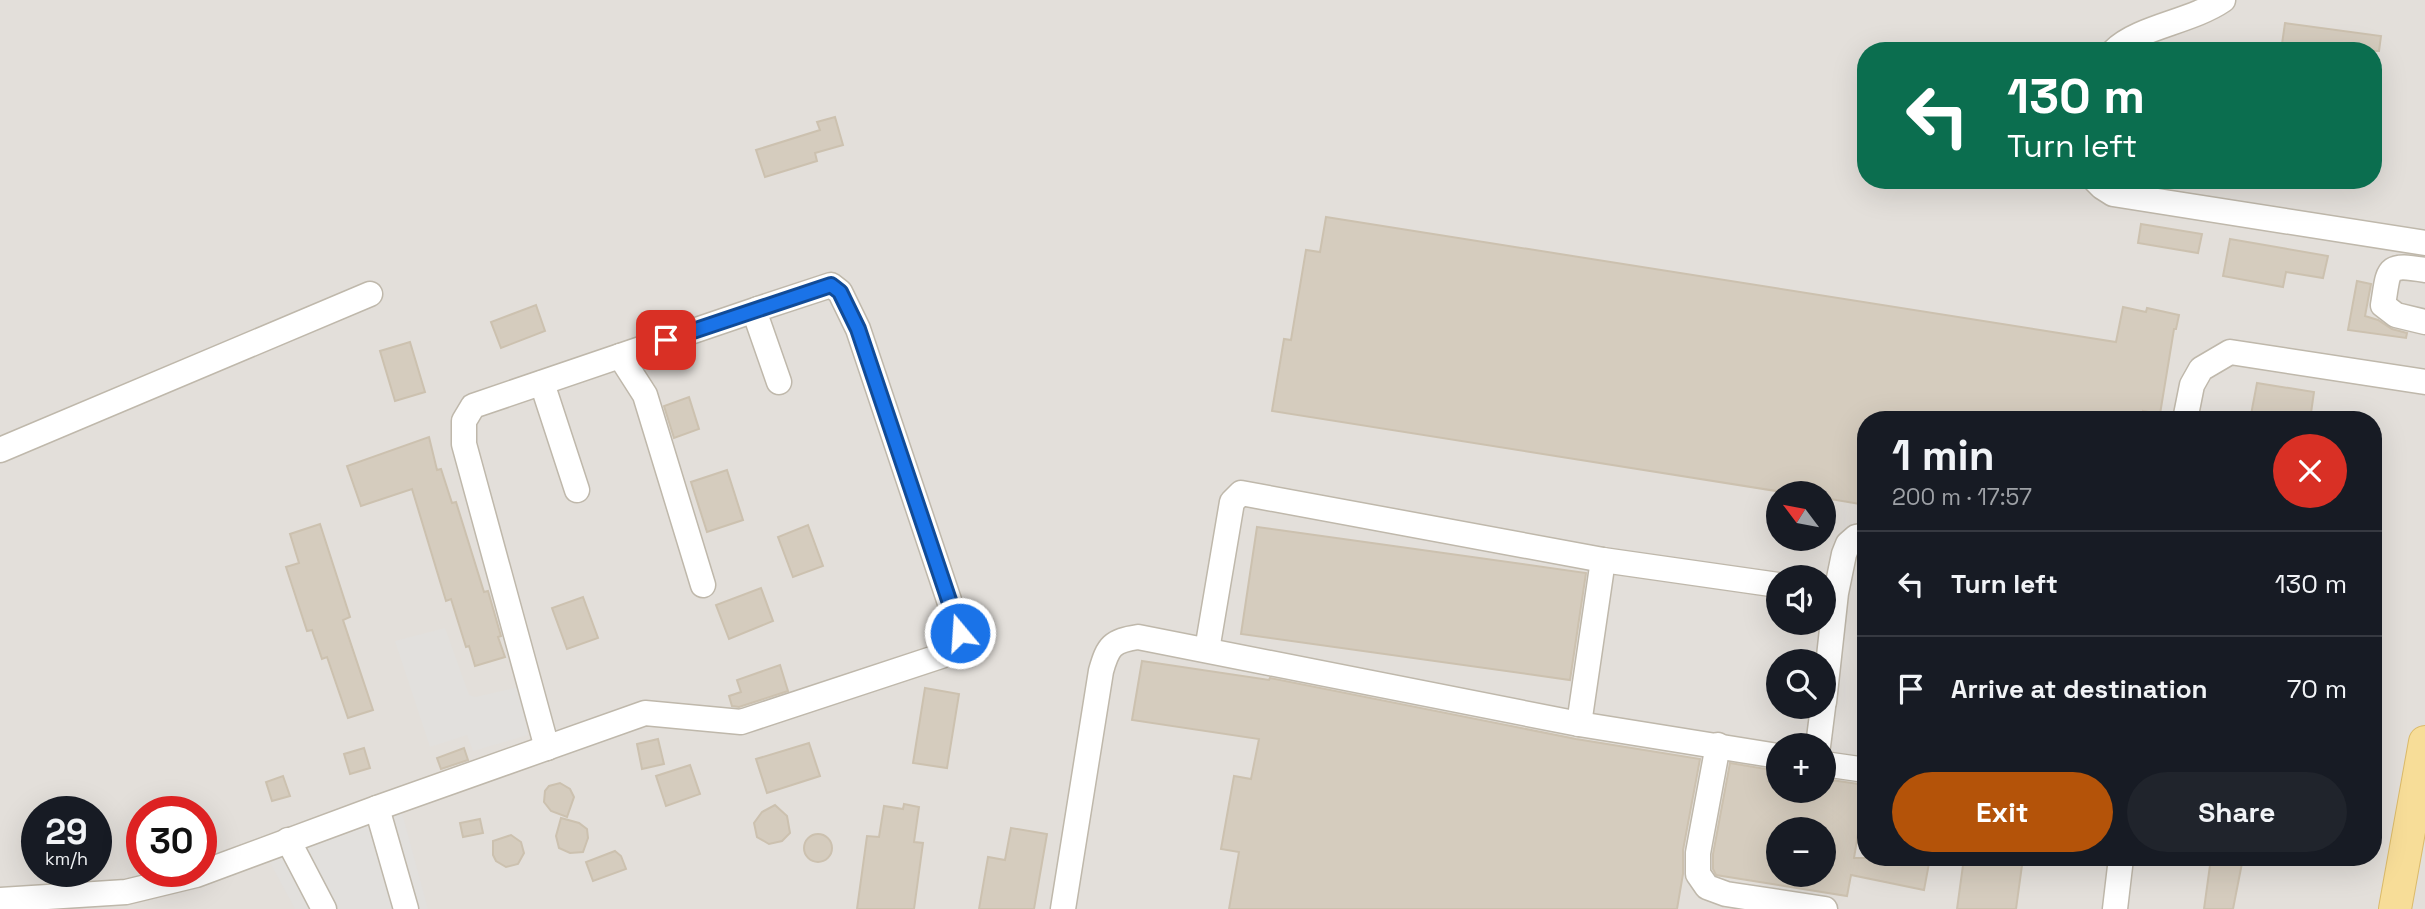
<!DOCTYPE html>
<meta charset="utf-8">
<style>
body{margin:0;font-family:"Space Grotesk",sans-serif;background:#20242c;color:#f1f3f6;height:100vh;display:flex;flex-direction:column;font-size:26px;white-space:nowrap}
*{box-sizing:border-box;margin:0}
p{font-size:23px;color:#9ea1a6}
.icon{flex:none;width:38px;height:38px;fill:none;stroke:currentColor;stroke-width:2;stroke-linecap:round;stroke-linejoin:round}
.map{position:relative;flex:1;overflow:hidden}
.details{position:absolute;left:1857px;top:411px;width:525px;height:455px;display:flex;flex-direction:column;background:#171b24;border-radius:28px;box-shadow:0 7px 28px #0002}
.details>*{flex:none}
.hud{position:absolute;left:1857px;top:42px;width:525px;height:147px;border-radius:28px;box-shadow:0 7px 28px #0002;background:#0b6e4f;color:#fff;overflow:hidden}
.needle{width:46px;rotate:302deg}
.controls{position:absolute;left:1766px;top:481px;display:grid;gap:14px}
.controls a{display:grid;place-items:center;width:70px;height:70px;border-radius:50%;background:#171b24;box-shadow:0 7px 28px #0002;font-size:35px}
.speed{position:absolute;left:21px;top:796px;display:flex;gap:14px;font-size:35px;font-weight:700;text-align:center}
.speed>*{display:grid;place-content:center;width:91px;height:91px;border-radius:50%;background:#171b24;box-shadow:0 7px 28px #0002;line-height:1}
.speed small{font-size:18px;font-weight:400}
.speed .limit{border:10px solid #d22;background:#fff;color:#111}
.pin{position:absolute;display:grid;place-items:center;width:60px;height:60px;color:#fff;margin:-30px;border-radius:14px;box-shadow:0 4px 10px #0006}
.me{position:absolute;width:77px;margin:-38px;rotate:342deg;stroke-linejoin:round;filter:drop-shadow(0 0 5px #0008)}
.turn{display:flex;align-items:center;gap:24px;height:147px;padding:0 35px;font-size:32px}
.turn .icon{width:91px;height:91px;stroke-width:2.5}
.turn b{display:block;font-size:49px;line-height:60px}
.round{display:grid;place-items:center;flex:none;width:74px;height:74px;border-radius:37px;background:#20242c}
.overview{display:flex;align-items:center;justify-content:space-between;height:119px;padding:0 35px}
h1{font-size:42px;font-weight:700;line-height:52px}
.action{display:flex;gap:14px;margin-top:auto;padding:14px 35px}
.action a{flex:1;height:80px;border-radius:42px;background:#b45309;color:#fff;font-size:28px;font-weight:700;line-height:80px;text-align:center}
.action a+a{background:#20242c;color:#f1f3f6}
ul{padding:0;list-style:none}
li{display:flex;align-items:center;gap:21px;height:105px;padding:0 35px;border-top:2px solid #363941}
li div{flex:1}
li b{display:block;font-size:26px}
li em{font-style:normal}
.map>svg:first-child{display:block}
.industrial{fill:#e3dfda;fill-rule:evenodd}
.parking{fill:#e2e0dd}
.building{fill:#d5ccbe;stroke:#ccc1af;stroke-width:2;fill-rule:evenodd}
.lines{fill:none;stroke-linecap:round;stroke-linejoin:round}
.minor-casing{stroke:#bfb8ab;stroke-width:27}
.major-casing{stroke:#dbba69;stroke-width:34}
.minor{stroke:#fff;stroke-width:24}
.major{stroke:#f7dd98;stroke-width:32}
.route-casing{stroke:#114b97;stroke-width:18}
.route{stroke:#1a73e8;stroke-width:12}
</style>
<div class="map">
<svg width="2425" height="909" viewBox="0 0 2425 909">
<rect width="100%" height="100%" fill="#f1eee5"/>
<path class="industrial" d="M0,0H2425V909H0ZM1866,51H2373V180H1866ZM1866,420H2373V858H1866ZM1778,494H1824V539H1778ZM1778,578H1824V623H1778ZM1778,662H1824V707H1778ZM1778,746H1824V791H1778ZM37,812H96V872H37ZM142,812H201V872H142ZM1778,830H1824V875H1778Z"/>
<g class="parking">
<polygon points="445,628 469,695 475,697 519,687 528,735 473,751 467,735 430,747 395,641"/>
<polygon points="401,809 428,909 295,909 267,857"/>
</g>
<g class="building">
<polygon points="2285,23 2381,36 2379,51 2281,51"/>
<polygon points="835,117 843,145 815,153 817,161 765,177 756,150 820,130 817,122"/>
<polygon points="1326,217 2116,342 2123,307 2146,312 2147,308 2179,315 2176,329 2174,329 2160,414 2143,411 2142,420 1866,420 1866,505 1824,498 1824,494 1795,494 1272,411 1284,339 1291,340 1306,250 1320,252"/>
<polygon points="2141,224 2202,234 2198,253 2138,243"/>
<polygon points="2230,239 2328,256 2323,278 2286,272 2283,287 2223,276"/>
<polygon points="2357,281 2371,284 2365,316 2378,320 2392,329 2407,333 2406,338 2348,330"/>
<polygon points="536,305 545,331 501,348 491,322"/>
<polygon points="410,342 425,392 395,401 380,351"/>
<polygon points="2257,383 2314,392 2310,420 2250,420"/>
<polygon points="689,397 699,429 674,438 664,406"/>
<polygon points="429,437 437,470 441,469 452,503 456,502 484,592 488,591 501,636 498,637 505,657 475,666 469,646 466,647 451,599 446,601 412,489 361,506 347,466"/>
<polygon points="727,470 743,520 707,532 691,482"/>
<polygon points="320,524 350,617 343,620 373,710 348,718 327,657 322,659 312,630 307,631 286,567 299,563 290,534"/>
<polygon points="808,525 823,566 793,577 778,537"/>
<polygon points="1257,527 1586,573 1570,680 1241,634"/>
<polygon points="761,588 773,621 729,639 716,605"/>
<polygon points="583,597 598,638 567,649 552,608"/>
<polygon points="1142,661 1269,680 1270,678 1576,739 1700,759 1683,850 1683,874 1677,909 1229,909 1239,852 1221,849 1234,776 1251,779 1259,739 1132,720"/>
<polygon points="780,665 788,691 739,707 732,706 729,696 741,692 737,680"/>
<polygon points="925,688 959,694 947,768 913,763"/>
<polygon points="658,739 664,764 642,769 637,744"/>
<polygon points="809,743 820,776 767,793 756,759"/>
<polygon points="364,748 370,768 350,774 344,754"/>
<polygon points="464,748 468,760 441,769 437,758"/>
<path d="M1730,763L1778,771V791H1824V779L1866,785L1854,858H1930L1924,890L1851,875L1847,896L1716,875L1713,869V854ZM1778,830H1824V875H1778Z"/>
<polygon points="690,765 700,794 666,806 656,776"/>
<polygon points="283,776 290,796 272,801 266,782"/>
<polygon points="560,783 570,789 574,797 567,817 551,811 544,802 545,791 549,786"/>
<polygon points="904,804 919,807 914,842 923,843 914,909 857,909 867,836 879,837 884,806 903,809"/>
<polygon points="775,805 787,816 790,833 782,841 769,844 757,837 754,823 762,812"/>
<polygon points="561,818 579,823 587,829 588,838 583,852 570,853 559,848 556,836"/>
<polygon points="480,819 483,833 463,837 460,823"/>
<polygon points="1011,828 1047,834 1034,909 979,909 988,857 1005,860"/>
<circle cx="818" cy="848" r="14"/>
<polygon points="511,835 521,842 524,853 518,864 506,867 496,861 493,855 493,841"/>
<polygon points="615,851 621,856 626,869 593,881 586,862"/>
<polygon points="1964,858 2023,858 2016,909 1957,909"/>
<polygon points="2211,858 2243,858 2233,909 2204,909"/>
</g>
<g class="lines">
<defs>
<g id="minor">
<path d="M2114,51C2138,27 2191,22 2223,0"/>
<polyline points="2095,180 2102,187 2113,194 2425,243"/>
<path d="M2425,270C2385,263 2389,269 2383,305L2396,315L2425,322"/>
<polyline points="620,356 645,395 703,585"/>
<polyline points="542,383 577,490"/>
<polyline points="2185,420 2192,385 2201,369 2230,352 2425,382"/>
<polyline points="0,450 370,294"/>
<polyline points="1207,650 1232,502 1241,493 1603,560 1778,585"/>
<polyline points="1824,702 1836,593 1844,554 1848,544 1856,537 1866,535"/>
<polyline points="1579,724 1603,560"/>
<polyline points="1718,745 1698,853 1698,874 1707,887 1726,894 1825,909"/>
<polyline points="1818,746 1823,707"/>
<polyline points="547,748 464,444 464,421 473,406 758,309"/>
<polyline points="1824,764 1866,770"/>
<polyline points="377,808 406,909"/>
<polyline points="288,840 324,909"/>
<polyline points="0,900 126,892 196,875 377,808 645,713 741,722 941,656 954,648 960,633 858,329 840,292 831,285 758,309 757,319 779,382"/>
<path d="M1063,909L1101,671C1108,646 1112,641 1138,637L1579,724L1778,756"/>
<polyline points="2115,909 2121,858"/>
</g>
<polyline id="major" points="2395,909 2425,742"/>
</defs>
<use href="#minor" class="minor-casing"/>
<use href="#major" class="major-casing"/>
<use href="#minor" class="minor"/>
<use href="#major" class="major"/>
</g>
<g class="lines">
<defs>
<polyline id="route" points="666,340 831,285 840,292 858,329 960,633"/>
</defs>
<use href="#route" class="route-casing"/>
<use href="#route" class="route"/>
</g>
</svg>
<div class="controls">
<a><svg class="needle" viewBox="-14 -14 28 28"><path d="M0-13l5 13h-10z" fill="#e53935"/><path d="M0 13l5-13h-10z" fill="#9ea1a6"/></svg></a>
<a><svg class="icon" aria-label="sound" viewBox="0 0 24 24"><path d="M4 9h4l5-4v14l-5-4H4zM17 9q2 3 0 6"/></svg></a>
<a><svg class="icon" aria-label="search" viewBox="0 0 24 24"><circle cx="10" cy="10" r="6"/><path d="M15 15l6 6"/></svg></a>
<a>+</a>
<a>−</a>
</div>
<div class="speed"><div>29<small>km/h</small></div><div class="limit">30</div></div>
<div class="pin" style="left:666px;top:340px;background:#d93025"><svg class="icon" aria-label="arrive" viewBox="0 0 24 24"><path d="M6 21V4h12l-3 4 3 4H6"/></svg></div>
<svg class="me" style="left:960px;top:633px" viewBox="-20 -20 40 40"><circle r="17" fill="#1a73e8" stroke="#fff" stroke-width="3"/><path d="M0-11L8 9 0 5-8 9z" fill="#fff"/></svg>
<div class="hud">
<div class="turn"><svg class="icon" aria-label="left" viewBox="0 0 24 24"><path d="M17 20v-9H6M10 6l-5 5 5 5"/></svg><div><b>130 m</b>Turn left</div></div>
</div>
<section class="details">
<div class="overview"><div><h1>1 min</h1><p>200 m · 17:57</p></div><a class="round" style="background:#d93025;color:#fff"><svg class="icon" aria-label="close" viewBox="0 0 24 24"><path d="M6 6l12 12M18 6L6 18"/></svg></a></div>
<ul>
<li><svg class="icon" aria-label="left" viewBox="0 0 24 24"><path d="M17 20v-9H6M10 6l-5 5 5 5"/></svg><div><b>Turn left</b></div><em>130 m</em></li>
<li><svg class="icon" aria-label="arrive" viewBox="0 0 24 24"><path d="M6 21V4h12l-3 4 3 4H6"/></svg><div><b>Arrive at destination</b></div><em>70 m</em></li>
</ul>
<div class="action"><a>Exit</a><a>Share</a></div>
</section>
</div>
